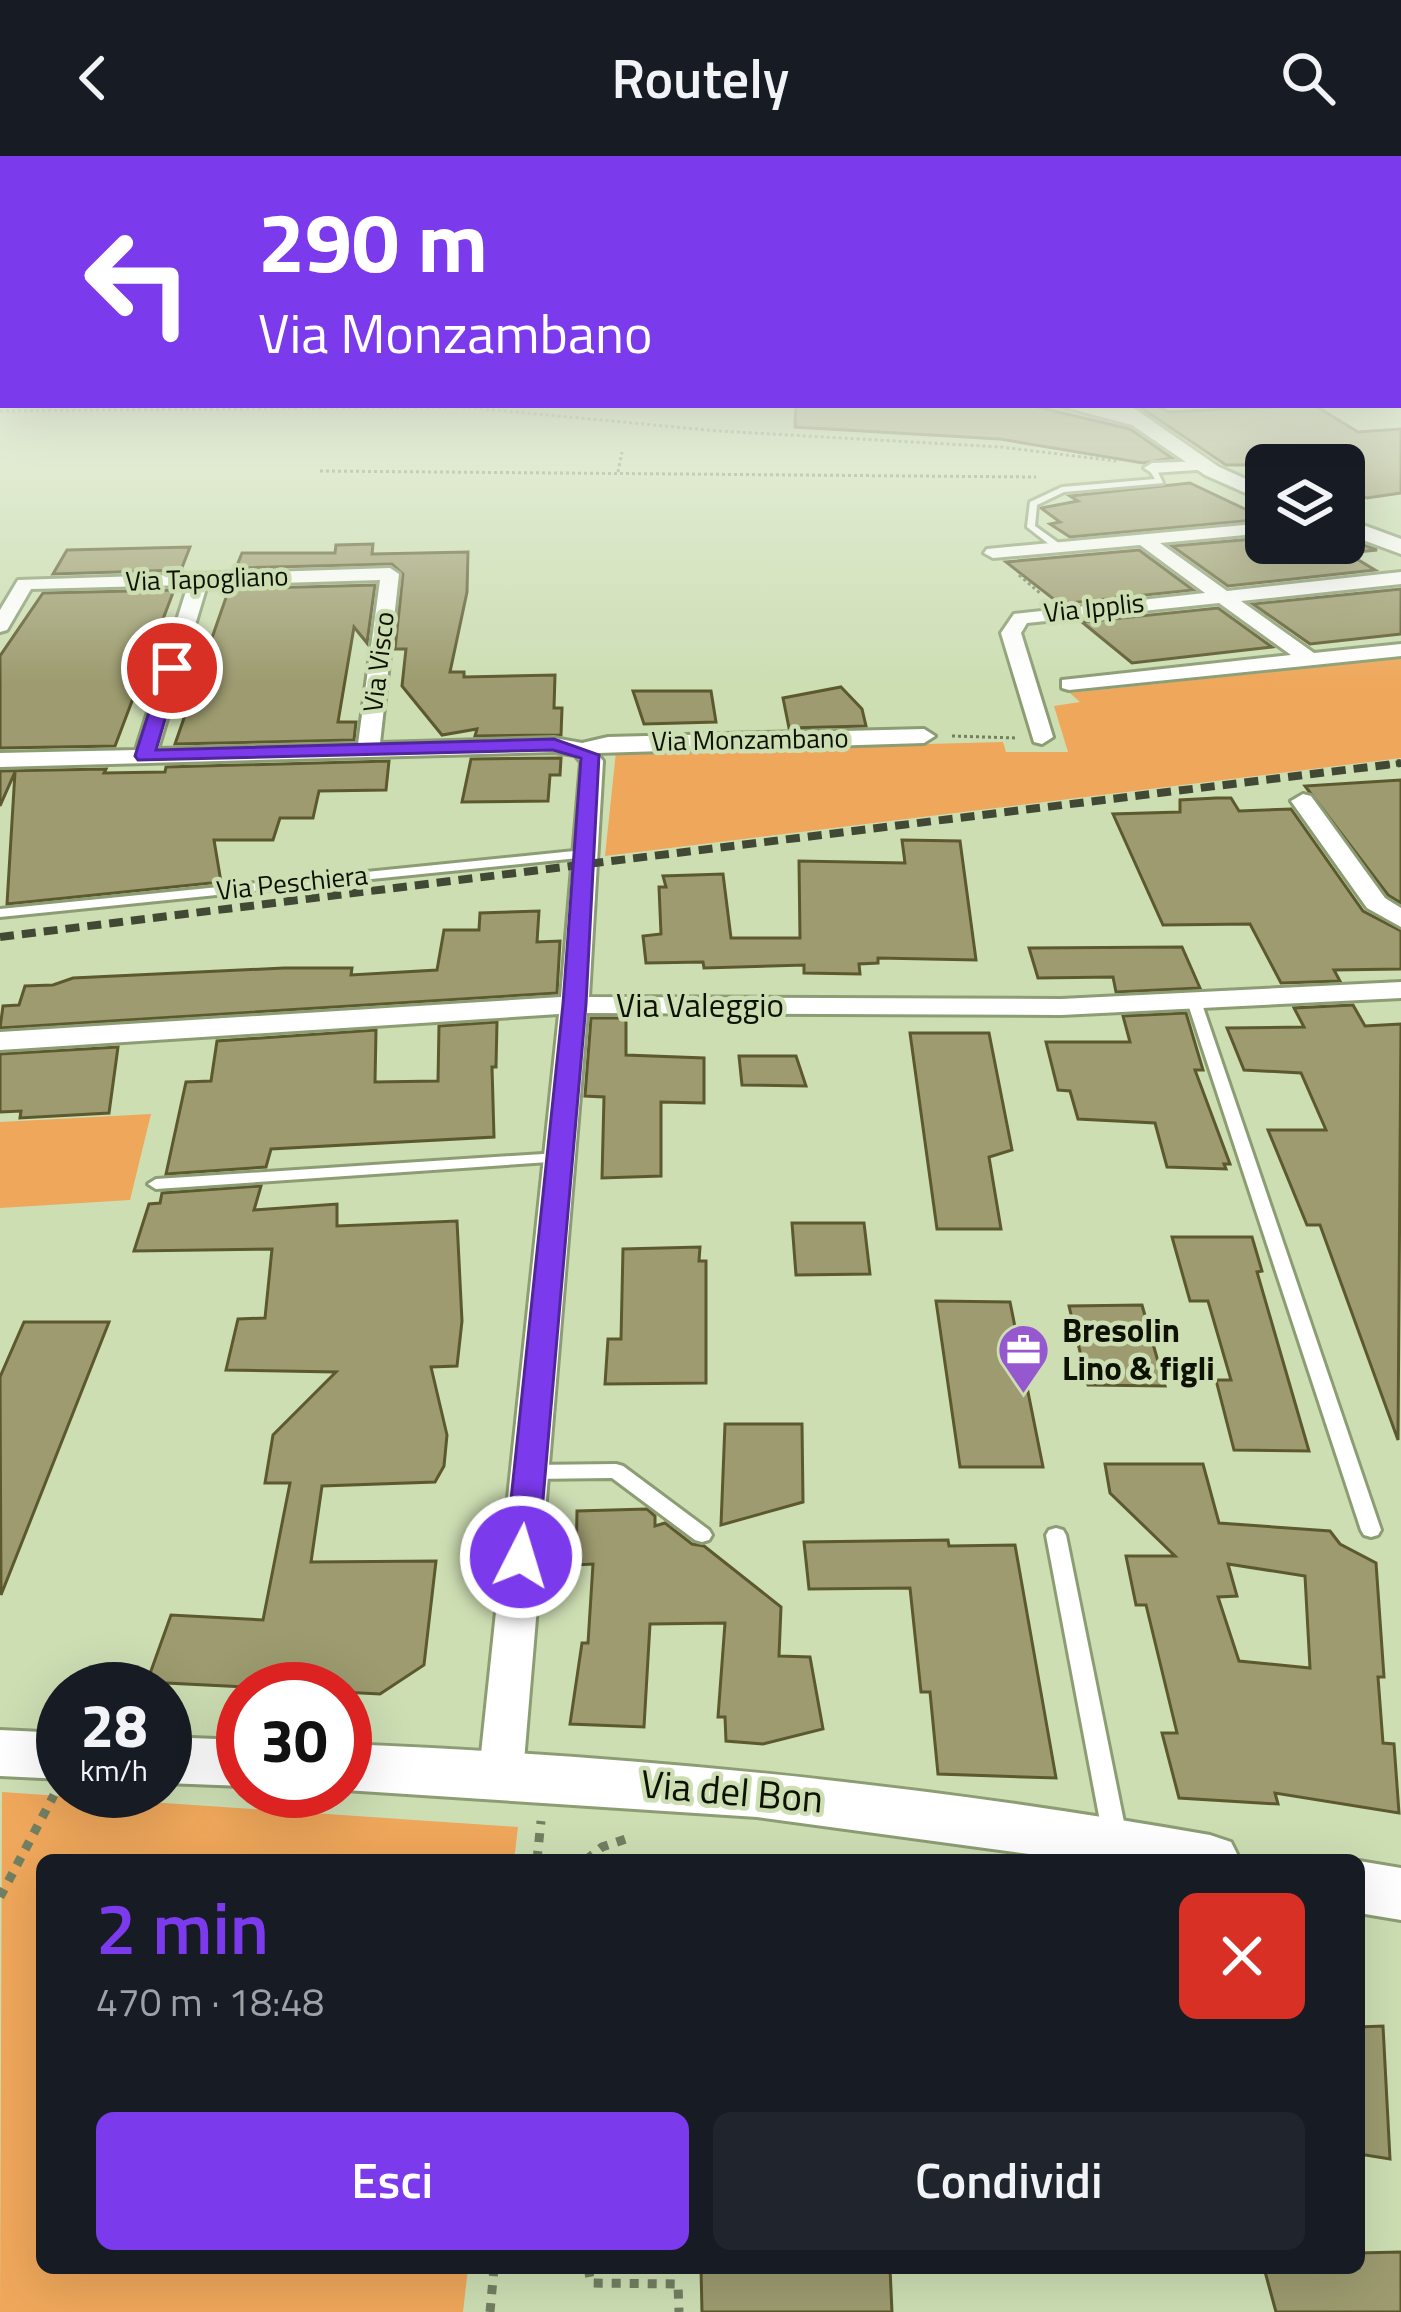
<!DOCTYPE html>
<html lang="it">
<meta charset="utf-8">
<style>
body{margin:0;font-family:"Titillium Web",sans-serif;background:#20242c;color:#f1f3f6;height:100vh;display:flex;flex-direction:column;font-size:45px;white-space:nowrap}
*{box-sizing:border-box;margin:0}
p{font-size:39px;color:#9ea1a6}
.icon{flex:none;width:66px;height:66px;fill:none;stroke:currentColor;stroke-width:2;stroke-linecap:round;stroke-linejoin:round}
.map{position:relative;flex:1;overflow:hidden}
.panel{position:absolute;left:36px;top:1698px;width:1329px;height:420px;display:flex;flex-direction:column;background:#171b24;border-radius:18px;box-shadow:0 12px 48px #0002}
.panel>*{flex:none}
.guide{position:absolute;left:0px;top:0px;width:1401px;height:252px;box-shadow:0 12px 48px #0002;background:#7c3aed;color:#fff;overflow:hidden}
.controls{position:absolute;left:1245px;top:288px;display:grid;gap:24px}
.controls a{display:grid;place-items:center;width:120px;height:120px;border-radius:18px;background:#171b24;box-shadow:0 12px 48px #0002;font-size:60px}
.speed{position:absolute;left:36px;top:1506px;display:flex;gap:24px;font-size:60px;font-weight:700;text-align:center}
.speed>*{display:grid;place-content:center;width:156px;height:156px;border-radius:50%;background:#171b24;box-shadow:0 12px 48px #0002;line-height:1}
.speed small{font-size:30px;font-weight:400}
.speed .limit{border:18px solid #d22;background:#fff;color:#111}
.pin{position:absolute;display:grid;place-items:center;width:102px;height:102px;color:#fff;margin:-51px;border:6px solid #fff;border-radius:50%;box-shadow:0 3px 12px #0007}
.me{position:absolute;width:132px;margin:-66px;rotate:5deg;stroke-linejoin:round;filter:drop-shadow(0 0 9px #0008)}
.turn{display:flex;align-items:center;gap:42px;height:252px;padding:0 60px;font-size:54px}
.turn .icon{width:156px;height:156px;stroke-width:2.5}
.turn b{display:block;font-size:84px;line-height:102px}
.round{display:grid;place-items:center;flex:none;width:126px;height:126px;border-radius:18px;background:#20242c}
.overview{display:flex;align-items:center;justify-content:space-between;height:204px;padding:0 60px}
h1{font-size:72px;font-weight:600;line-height:90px;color:#7c3aed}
.button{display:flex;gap:24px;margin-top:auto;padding:24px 60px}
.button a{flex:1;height:138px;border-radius:18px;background:#7c3aed;color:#fff;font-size:48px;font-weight:600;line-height:138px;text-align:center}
.button a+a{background:#20242c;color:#f1f3f6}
header{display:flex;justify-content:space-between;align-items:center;height:156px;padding:0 60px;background:#171b24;font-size:54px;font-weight:600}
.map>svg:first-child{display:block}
.green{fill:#efa75b}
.building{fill:#9d9b6f;stroke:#5c592f;stroke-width:3;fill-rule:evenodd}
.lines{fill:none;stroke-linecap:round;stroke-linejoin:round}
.service-casing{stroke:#8c9d74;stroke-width:6}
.minor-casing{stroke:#8c9d74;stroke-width:6}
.tertiary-casing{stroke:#8c9d74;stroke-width:6}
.path-far1{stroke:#737f61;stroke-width:3;stroke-dasharray:3 3;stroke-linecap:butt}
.path{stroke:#737f61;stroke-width:9;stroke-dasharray:9 9;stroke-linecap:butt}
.service{fill:#fff;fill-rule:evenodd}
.minor{fill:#fff;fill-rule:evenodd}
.tertiary{fill:#fff;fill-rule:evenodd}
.rail-far1{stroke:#414934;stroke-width:6;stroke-dasharray:10 6;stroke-linecap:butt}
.rail{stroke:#414934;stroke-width:8;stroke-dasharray:14 8;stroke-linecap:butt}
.route{fill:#7c3aed;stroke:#51269a;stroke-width:3}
.labels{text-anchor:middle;stroke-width:9;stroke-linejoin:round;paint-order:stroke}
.far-street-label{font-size:27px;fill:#0d1204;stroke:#cddeb3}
.street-label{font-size:33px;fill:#0d1204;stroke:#cddeb3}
.poi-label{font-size:33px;font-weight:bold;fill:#0d1204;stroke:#cddeb3;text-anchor:start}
.near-street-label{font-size:39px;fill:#0d1204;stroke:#cddeb3}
</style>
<header><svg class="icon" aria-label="back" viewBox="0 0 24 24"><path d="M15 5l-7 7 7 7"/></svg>Routely<svg class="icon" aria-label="search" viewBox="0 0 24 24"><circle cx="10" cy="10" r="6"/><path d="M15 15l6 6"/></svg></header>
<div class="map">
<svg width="1401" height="2156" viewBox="0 0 1401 2156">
<rect width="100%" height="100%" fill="#cddeb3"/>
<g class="green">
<polygon points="1401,502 1401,602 605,700 616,596 1003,586 1006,596 1068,596 1054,550 1080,546 1070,537"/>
<polygon points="151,958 130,1044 0,1052 0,966"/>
<polygon points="2,1636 518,1671 514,1704 42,1704 42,2112 468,2112 463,2156 0,2156"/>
</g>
<g class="building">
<polygon points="796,249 1029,249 1130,273 1172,302 1143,307 1000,283 795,271"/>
<polygon points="1314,249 1358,276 1401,273 1401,337 1367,342 1344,331 1344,309 1226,309 1140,251 1157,250 1169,256"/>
<polygon points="1190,327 1266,363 1070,381 1050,368 1060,366 1041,352 1078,345 1070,340"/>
<polygon points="1266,382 1266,387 1344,387 1344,382 1377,394 1347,397 1375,414 1228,430 1172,390"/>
<polygon points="373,388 372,398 468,396 467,436 450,516 464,516 464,521 555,519 554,552 562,552 561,579 475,580 477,573 442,579 402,530 406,493 395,493 403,418 392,408 236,412 242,397 335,397 336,389"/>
<polygon points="190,391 181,414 53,418 67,394"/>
<polygon points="1139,394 1193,434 1060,448 1006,406"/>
<polygon points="375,429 367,487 354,471 338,566 356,566 354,584 175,588 229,433"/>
<polygon points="1401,433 1401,478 1310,488 1253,448"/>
<polygon points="174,434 115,590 0,592 0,500 43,437"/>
<polygon points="1218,452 1272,491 1132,507 1082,466"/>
<polygon points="841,531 862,553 866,570 789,572 783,542"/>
<polygon points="633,535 711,535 716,566 644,568"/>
<polygon points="561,602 560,619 550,619 548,645 462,646 471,603"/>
<polygon points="389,605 386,634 319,635 313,662 280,662 273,684 214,684 221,726 7,748 15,616 0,650 0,615 106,613 104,617 165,616 166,611"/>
<polygon points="1401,624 1401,747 1388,739 1305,630"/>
<polygon points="1216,642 1231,642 1239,655 1291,653 1363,755 1401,775 1401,813 1334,814 1340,825 1281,827 1250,768 1163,769 1113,658 1180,656 1180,644"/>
<polygon points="902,684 960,685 976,804 878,802 878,807 859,808 860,818 804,817 804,809 704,812 703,806 646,807 643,780 661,778 659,731 666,731 663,720 723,718 731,782 800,782 799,705 905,707"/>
<polygon points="539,755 537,786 560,785 557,837 0,872 3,850 19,849 25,830 53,829 73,822 284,812 352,812 351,819 437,814 444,774 479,774 480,757"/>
<polygon points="1182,791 1200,832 1116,836 1113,821 1038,822 1029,792"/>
<polygon points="1353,849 1365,870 1401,868 1398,1284 1320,1069 1307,1069 1268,974 1326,974 1301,917 1244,914 1227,872 1304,871 1294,852"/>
<polygon points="1186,857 1203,914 1195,914 1230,1008 1224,1008 1226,1013 1167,1011 1155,967 1078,963 1070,935 1058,934 1046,886 1130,886 1123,860"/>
<polygon points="591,862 626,862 626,899 704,902 704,947 661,946 661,1020 602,1022 604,941 585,940"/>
<polygon points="497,866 496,911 492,911 494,981 271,993 266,1011 166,1018 186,926 211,925 217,885 376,874 375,926 438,925 439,870"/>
<polygon points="910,877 989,877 1012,994 989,1001 1001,1073 937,1073"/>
<polygon points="118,891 109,957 20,962 21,955 0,956 0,898"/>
<polygon points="739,900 796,900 806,930 742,929"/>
<polygon points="261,1030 254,1054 337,1048 337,1070 457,1065 462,1165 457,1210 431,1211 447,1279 444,1310 435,1326 322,1330 311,1406 436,1405 424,1509 380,1538 147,1526 171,1459 263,1464 290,1327 265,1327 273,1279 336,1216 226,1214 238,1163 265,1162 272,1093 134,1095 149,1048 160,1047 162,1037"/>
<polygon points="792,1067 864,1067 870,1118 796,1119"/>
<polygon points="1172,1081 1252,1081 1262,1115 1257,1116 1309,1295 1234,1294 1216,1224 1231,1224 1208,1145 1190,1145"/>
<polygon points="700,1091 699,1105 706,1105 706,1227 605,1228 608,1183 621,1183 623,1093"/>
<polygon points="936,1145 1010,1146 1043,1311 960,1311"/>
<polygon points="1142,1149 1165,1230 1088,1229 1069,1150"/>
<polygon points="24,1166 109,1166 1,1439 0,1221"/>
<polygon points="725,1268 802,1268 803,1346 721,1369"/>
<path d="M1105,1308H1203L1219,1367L1330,1375L1340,1388L1376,1407L1384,1521H1378L1383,1587L1394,1588L1399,1657L1275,1637L1278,1648L1179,1642L1162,1577H1177L1146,1449H1136L1126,1400H1175L1110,1337ZM1228,1408L1305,1420L1310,1512L1239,1505L1218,1441L1237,1440Z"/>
<polygon points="647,1353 655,1360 655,1370 665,1367 692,1388 704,1390 781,1451 779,1500 810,1501 823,1573 763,1588 726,1585 725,1561 718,1561 725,1467 650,1468 644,1571 570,1568 582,1487 588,1487 593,1408 576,1409 577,1355"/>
<polygon points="948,1384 949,1390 1015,1389 1056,1622 938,1618 930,1536 921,1536 910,1432 809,1433 804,1386"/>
<polygon points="1383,1870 1390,2003 1359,1998 1359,1871"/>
<polygon points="1401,2096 1401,2156 1276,2156 1264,2112 1359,2112 1359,2097"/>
<polygon points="701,2112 890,2112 892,2156 702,2156"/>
</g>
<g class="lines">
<defs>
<g id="service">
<polygon points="1152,310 1156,312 1163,327 1064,336 1037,349 1035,370 1060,388 1060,392 1054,392 1027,371 1030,346 1062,331 1155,323 1148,312"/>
<polygon points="584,694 590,698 588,701 0,761 0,753"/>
<polygon points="1194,841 1201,845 1381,1374 1378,1379 1371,1381 1364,1379 1361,1374 1187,845"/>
<polygon points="558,997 566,1002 564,1005 156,1033 148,1028 156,1023"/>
<polygon points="616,1308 623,1310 709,1374 712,1379 709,1384 702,1386 695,1384 612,1322 530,1323 523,1321 520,1316 523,1311 530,1309"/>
<polygon points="1056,1372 1063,1374 1066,1379 1127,1681 1123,1688 1115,1691 1107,1688 1103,1681 1046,1379 1049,1374"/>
</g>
<g id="minor">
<polygon points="1205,305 1213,310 1211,313 1152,317 1144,312 1152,307"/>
<polygon points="1266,367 1266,377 1160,387 1227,435 1401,416 1401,428 1241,445 1314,497 1401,488 1401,500 1069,534 1062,532 1062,524 1291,499 1219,447 1027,467 1021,477 1053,581 1042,588 1034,586 1001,477 1014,458 1205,437 1140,389 993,402 984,397 987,393"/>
<path d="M390,412L399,418L380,587L554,582L582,587L608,581L924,573L935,580L924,587L597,597L603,605L589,841L1061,843L1401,826V842L1061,859L587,857L523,1617L517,1630L501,1635L485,1630L479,1617L559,858L0,894V876L561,841L581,606L575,599L554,596L0,611V597L136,594L188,429L31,433L7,474L0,476V454L18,424ZM380,424L358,588L158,593L207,429Z"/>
<polygon points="1303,638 1311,640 1385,742 1401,752 1401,771 1367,752 1291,645"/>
</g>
<g id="tertiary">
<polygon points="1057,249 1129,249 1219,311 1266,332 1266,346 1205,319 1132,269"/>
<polygon points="1344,362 1401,383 1401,398 1344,377"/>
<polygon points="0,1574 63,1577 63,1623 0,1620"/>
<polygon points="165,1581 243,1584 243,1630 165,1627"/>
<path d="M345,1588C637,1600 923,1628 1210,1679L1231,1686L1240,1704H1073L757,1661L345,1634Z"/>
<polygon points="1359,1705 1401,1712 1401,1764 1359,1757"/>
</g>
</defs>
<use href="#service" class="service-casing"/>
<use href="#minor" class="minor-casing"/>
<use href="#tertiary" class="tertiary-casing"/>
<g class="path-far1">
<polyline points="0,255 463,251 718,275 1001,291 1116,305"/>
<polyline points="320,315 1036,321"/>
<polyline points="618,316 622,296"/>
<polyline points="1019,419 1041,438"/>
<polyline points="952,580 1017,582"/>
</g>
<g class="path">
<polyline points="537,1704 541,1665"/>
<polyline points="586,1704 602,1691 626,1683"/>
<polyline points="0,1741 54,1639"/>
<polyline points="588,2112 591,2127 678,2128 679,2156"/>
<polyline points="490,2156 494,2112"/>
</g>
<use href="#service" class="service"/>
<use href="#minor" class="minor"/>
<use href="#tertiary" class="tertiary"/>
<polyline class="rail-far1" points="1380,610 1401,607"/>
<polyline class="rail" points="0,781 1401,607"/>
</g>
<linearGradient id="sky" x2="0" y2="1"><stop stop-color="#a398c2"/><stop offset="0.43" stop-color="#e8f0dd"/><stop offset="1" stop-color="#e8f0dd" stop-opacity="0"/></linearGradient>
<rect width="1401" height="528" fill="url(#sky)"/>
<polygon class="route" points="172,506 180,512 156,594 554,583 599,599 586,848 538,1401 533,1409 509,1409 505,1401 563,848 581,602 553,594 138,604 135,600 163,512"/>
<defs>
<symbol id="office-pin" viewBox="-11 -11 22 30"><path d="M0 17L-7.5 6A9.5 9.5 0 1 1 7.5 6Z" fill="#9658ce" stroke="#cddeb3"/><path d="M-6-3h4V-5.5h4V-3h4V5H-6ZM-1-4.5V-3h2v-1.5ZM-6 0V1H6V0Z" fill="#fff"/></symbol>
</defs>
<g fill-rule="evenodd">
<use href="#office-pin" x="994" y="1164" width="59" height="81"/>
</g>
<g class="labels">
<g class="far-street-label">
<text transform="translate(207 423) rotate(-2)" y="9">Via Tapogliano</text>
<text transform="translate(1094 452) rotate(-6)" y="9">Via Ipplis</text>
<text transform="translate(379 506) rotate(-83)" y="9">Via Visco</text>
<text transform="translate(750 584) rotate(-1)" y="9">Via Monzambano</text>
<text transform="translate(292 727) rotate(-6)" y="9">Via Peschiera</text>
</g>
<g class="street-label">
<text x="700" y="861">Via Valeggio</text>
</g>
<g class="poi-label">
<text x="1062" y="1186">Bresolin<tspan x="1062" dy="38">Lino &amp; figli</tspan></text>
</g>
<g class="near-street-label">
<text transform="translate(732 1635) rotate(5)" y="14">Via del Bon</text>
</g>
</g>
</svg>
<div class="controls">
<a><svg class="icon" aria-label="layers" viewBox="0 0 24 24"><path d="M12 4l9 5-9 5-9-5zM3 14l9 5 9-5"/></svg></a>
</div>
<div class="speed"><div>28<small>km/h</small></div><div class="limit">30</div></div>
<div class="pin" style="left:172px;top:512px;background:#d93025"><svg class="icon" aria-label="arrive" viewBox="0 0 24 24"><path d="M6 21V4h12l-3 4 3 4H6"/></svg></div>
<svg class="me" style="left:521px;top:1401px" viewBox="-20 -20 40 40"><circle r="17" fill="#7c3aed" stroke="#fff" stroke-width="3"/><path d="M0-11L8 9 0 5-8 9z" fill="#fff"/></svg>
<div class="guide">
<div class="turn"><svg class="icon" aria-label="left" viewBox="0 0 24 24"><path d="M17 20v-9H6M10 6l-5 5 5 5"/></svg><div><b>290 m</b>Via Monzambano</div></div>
</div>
<section class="panel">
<div class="overview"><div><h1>2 min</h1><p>470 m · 18:48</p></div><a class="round" style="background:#d93025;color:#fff"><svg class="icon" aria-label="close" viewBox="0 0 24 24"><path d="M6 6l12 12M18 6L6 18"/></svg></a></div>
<div class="button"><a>Esci</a><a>Condividi</a></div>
</section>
</div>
